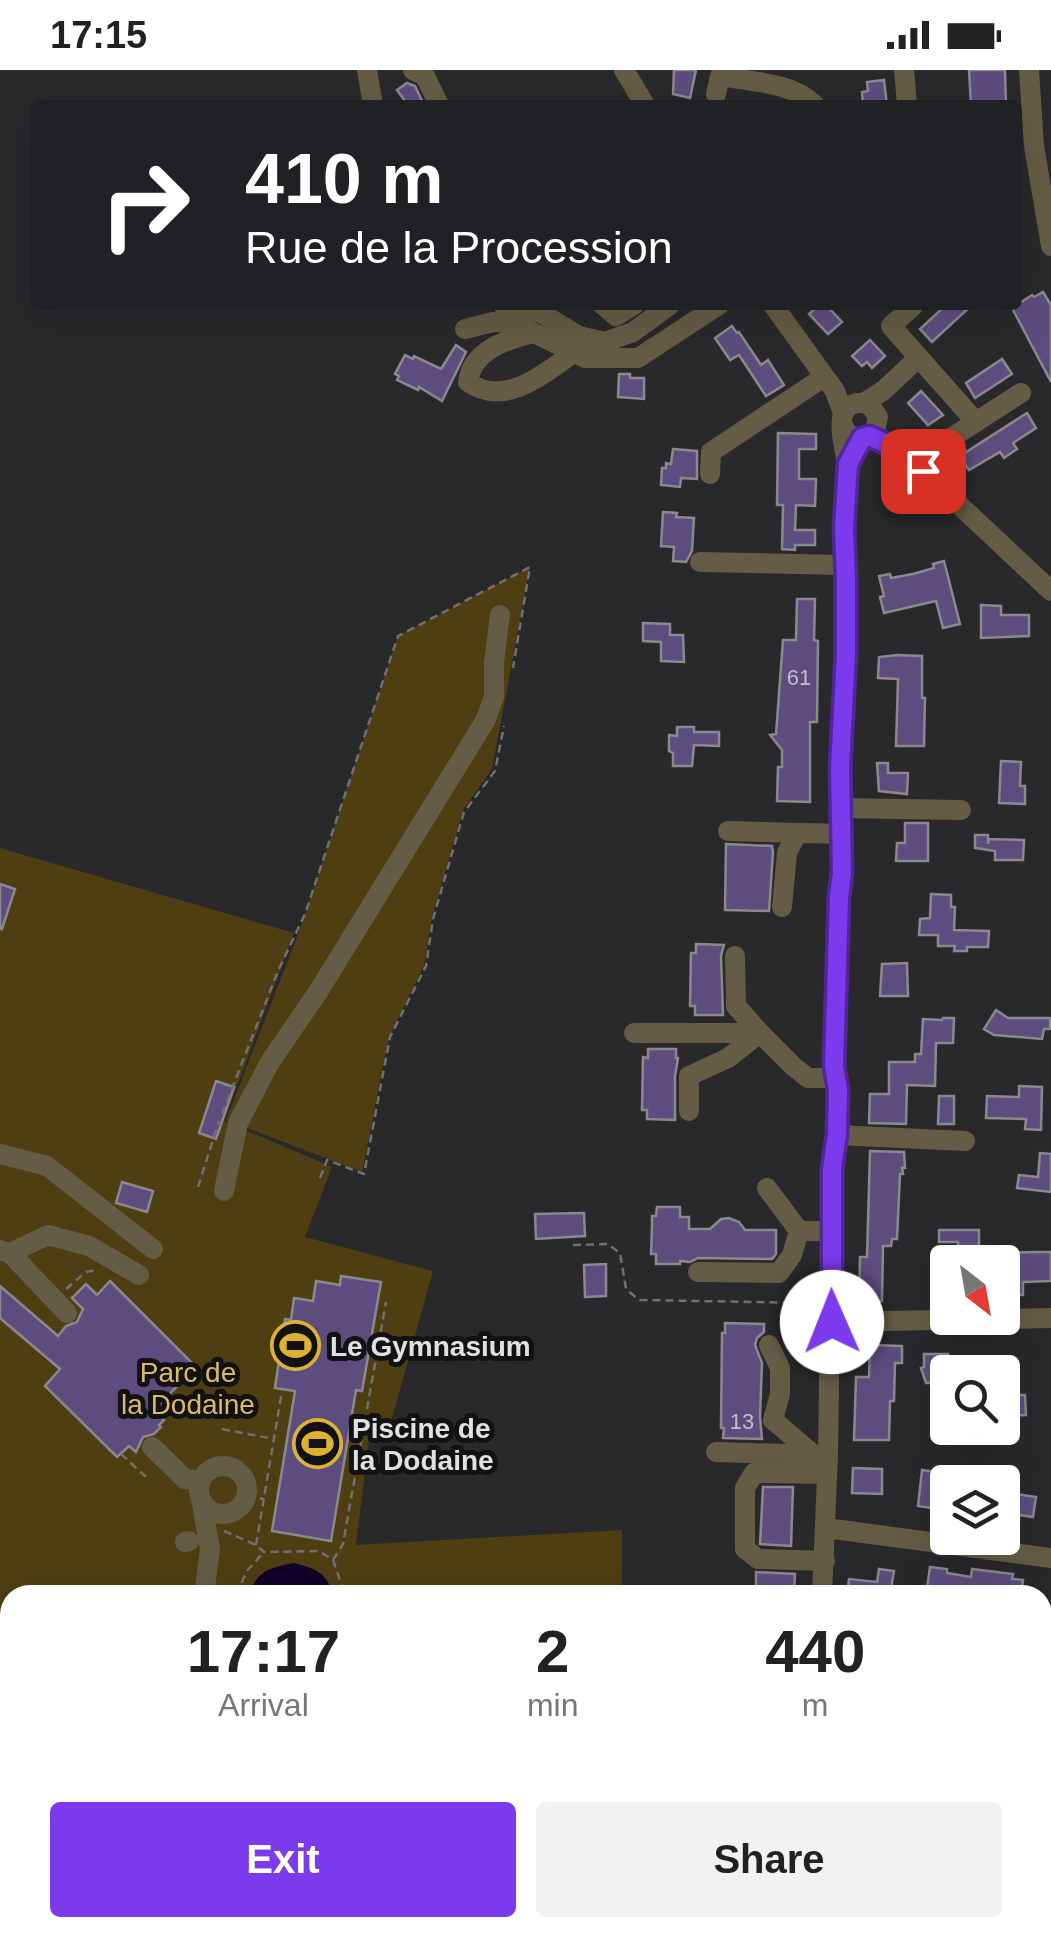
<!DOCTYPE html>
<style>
body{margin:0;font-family:Helvetica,sans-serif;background:#f2f2f2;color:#222;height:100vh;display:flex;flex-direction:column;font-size:38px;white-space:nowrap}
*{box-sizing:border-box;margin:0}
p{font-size:32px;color:#767676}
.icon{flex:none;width:55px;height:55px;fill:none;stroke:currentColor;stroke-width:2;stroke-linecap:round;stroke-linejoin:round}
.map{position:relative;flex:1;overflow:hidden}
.side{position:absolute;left:0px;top:1515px;width:1052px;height:352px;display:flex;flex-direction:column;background:#fff;border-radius:30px 30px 0 0;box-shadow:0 10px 40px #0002}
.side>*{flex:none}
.guide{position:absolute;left:30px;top:30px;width:992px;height:210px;border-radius:10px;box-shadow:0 10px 40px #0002;background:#202124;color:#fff;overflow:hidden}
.needle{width:65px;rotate:149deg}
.controls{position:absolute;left:930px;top:1175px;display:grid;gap:20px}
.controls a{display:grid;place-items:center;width:90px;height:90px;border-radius:10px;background:#fff;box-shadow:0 10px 40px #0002;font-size:50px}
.pin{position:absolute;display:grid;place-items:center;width:85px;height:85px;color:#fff;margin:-42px;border-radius:20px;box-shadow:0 5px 15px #0006}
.me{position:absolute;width:110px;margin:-55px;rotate:359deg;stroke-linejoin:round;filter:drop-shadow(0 0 8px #0008)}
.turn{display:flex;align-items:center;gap:35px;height:210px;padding:0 50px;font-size:45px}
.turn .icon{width:130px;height:130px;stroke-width:2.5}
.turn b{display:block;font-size:70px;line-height:85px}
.eta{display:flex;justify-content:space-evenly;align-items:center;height:170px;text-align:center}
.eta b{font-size:60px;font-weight:700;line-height:70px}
.cta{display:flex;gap:20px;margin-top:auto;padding:20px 50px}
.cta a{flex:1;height:115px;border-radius:10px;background:#7c3aed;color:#fff;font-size:40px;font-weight:700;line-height:115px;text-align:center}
.cta a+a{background:#f2f2f2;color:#222}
.status{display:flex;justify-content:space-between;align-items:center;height:70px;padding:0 50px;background:#fff;direction:ltr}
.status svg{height:28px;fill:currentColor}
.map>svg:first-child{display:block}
.green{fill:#4f3e12}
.water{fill:#14012b}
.building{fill:#5d4d7f;stroke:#8a898d;stroke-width:2.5}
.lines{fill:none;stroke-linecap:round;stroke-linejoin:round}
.path{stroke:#717072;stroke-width:2.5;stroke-dasharray:8 5;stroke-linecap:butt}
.minor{stroke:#655c45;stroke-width:20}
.major{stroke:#a18d5d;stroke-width:25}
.route-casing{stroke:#51269a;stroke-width:25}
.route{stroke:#7c3aed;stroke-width:18}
.labels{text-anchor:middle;stroke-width:10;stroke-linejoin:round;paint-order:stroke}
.number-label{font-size:22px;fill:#c0bbc9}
.poi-label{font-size:28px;font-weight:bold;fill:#e1e0e2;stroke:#121113;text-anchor:start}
.park-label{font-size:28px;fill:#ddba65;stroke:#121113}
</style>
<div class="status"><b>17:15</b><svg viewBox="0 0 49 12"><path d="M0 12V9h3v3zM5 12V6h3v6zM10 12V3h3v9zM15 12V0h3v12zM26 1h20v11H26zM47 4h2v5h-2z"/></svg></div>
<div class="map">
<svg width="1051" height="1866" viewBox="0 0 1051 1866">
<rect width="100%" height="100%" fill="#29282b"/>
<g class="green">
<polygon points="530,497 492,699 463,740 432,848 424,896 389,967 362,1102 226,1050 299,862 398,566"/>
<polygon points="0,778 294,863 224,1051 332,1097 305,1167 433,1201 387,1366 370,1361 356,1475 622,1460 622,1525 10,1525 10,1858 776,1858 775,1866 0,1866"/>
</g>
<g class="water">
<path d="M294,1493C317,1499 325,1502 334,1525H248C259,1500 268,1498 294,1493Z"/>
<polygon points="252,1858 502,1858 489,1866 257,1866"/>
</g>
<g class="building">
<polygon points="674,0 696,0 690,28 673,24"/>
<polygon points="969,0 1005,0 1006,35 971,35"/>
<polygon points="884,10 887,35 863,35 862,22 868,21 867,12"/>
<polygon points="407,13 415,16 424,35 408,35 397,20"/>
<polygon points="1043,222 1051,235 1051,312 1012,238 1032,225 1034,227"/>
<polygon points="819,235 826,235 842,252 828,264 809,244"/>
<polygon points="946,235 972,235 932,272 920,259"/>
<polygon points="732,256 737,263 739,262 761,295 768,290 784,315 766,326 739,285 730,290 715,268"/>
<polygon points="870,270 885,286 872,298 867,292 862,296 852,286"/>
<polygon points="456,275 466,282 442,331 419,317 418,320 397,310 399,306 395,304 405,285 413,289 414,286 441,299"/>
<polygon points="1002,289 1012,304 975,328 966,313"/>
<polygon points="619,304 630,304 630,308 644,308 644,329 618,327"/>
<polygon points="921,321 943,345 928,355 908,333"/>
<polygon points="1027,343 1036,358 1013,373 1017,379 1004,388 1000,382 969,400 960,386"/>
<polygon points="778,363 816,364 816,379 799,379 799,409 816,409 815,436 796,435 795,460 815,460 815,475 795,475 795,480 782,479 783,435 777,435"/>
<polygon points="673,379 697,381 697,409 681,408 680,417 661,415 662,398 666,398 666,393 671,394"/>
<polygon points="663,442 677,443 676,447 694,448 692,481 686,492 673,491 674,477 661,476"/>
<polygon points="944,491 960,554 943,558 936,531 884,543 880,527 884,526 879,506 890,504 891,508 913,504 934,498 933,494"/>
<polygon points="797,529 815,529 814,570 818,571 817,652 810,652 810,732 777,731 778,697 782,697 782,680 770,665 776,664 783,570 796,570"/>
<polygon points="981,535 1001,536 1001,545 1029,545 1029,566 981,568"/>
<polygon points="643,553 670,554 670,565 683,565 684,592 661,591 661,572 643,571"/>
<polygon points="897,585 922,586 922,628 925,628 924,676 896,676 898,609 878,608 879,587"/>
<polygon points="677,657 694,657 694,662 719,662 719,676 694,675 692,696 673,696 673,683 669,681 669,665 677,666"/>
<polygon points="1001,691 1021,692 1020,716 1025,716 1025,734 999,733"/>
<polygon points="877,693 888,693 888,703 908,703 907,724 879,721"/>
<polygon points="905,753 928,753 928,791 896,791 897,773 905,773"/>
<polygon points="975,765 988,765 988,774 989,769 1024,770 1023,790 995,790 995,781 975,778"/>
<polygon points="726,774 772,776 773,782 769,841 725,840"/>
<polygon points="0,814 15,819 2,859 0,859"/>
<polygon points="931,824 951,825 951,837 955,837 954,860 989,861 988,877 967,877 967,881 954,881 955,876 938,876 938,865 919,865 920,849 930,848"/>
<polygon points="696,874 724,875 721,886 723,945 695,945 695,936 690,936 691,883 696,883"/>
<polygon points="907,893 908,926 880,926 882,894"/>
<polygon points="996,940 1008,948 1050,948 1050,959 1044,959 1042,969 994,965 984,959"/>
<polygon points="943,948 954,948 953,973 936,973 935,1016 907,1015 906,1054 869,1053 870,1024 889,1024 889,992 915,992 915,984 921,984 923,949 942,950"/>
<polygon points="648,979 676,979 676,988 678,988 675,1006 675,1050 647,1049 647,1040 642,1040 643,987 648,988"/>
<polygon points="216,1011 234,1017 216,1069 199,1063"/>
<polygon points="1019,1016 1042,1017 1041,1060 1025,1059 1026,1049 986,1048 987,1026 1019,1027"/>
<polygon points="939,1026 954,1026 954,1054 938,1054"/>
<polygon points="870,1081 904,1082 905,1098 902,1098 903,1104 900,1104 897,1169 892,1169 891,1176 883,1176 882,1231 859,1231 860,1187 867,1187"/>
<polygon points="1040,1083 1051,1084 1051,1122 1017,1118 1019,1105 1038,1107"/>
<polygon points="122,1112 153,1121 147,1142 116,1133"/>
<polygon points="657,1137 680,1137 680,1147 689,1147 689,1159 710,1159 721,1149 729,1148 739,1152 745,1160 776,1160 776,1184 772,1189 698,1188 690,1192 680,1191 680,1194 656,1194 656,1184 651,1184 652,1156 652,1146 656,1146"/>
<polygon points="584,1143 585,1166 536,1169 535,1144"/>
<polygon points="939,1160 979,1160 979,1176 958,1176 958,1172 939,1172"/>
<polygon points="1037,1182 1051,1182 1051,1211 1023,1212 1023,1225 1002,1224 1002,1183"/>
<polygon points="606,1194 606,1226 585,1227 584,1195"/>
<polygon points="341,1206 381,1212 362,1321 356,1320 331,1471 272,1461 295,1321 275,1318 285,1249 291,1250 294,1228 313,1231 316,1211 340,1215"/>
<polygon points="110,1211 196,1297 154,1340 164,1350 159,1355 161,1357 154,1364 143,1367 136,1382 129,1376 117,1387 45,1316 60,1299 0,1248 0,1216 58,1266 66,1256 77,1252 83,1239 72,1228 86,1214 97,1225"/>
<polygon points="725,1253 764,1254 764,1262 757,1268 755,1275 762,1293 760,1347 762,1369 723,1368 724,1358 721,1358 722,1263 725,1263"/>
<polygon points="870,1275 902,1276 902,1293 895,1293 894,1331 890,1331 889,1370 854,1370 856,1307 869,1307"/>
<polygon points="924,1284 948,1284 947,1307 938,1307 938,1313 926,1313 921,1298 924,1297"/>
<polygon points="1002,1325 1025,1325 1026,1345 1002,1346"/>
<polygon points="853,1398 882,1399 882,1424 852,1423"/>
<polygon points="922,1400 944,1403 940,1430 934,1429 932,1438 918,1436"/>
<polygon points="763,1417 793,1417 791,1476 760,1474"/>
<polygon points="1002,1422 1036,1427 1033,1447 1019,1445 1019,1450 1002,1448"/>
<polygon points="930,1497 947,1499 947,1503 971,1507 972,1499 1013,1504 1012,1509 1023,1510 1021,1525 926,1525"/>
<polygon points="879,1499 894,1501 890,1525 847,1525 849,1509 877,1512"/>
<polygon points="756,1502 795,1504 794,1525 780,1525 780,1519 756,1518"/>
</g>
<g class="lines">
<g class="path">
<polyline points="222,1044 278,901 305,844 398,566 530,497 513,598"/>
<polyline points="320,1108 327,1090 364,1104 390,967 426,896 433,849 464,742 495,701 504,656"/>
<polyline points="198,1117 219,1051"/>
<polyline points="573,1175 608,1174 620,1183 626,1219 639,1230 813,1233"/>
<polyline points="66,1219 86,1202 96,1200"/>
<polyline points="222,1359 274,1369"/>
<polyline points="121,1384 145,1406 149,1401"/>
<polyline points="247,1426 264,1429"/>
<polyline points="224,1461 256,1475 264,1482 319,1481 333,1490 345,1525"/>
<polyline points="256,1475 282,1321"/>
<polyline points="333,1490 343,1474 386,1232"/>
<polyline points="237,1525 246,1502 263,1483"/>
<polyline points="1042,1721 1051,1707"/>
<polyline points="1042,1799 1047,1786"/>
<polyline points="239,1858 243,1866"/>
<polyline points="531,1858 537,1866"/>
<polyline points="700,1858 705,1866"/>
<polyline points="534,1862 551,1866"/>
<polyline points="510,1866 519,1858"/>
<path d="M565,1866C586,1857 600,1858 621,1866"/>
<polyline points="681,1866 693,1858"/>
<polyline points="1019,1866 1021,1858"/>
<polyline points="1045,1866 1051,1848"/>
</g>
<g class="minor">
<polyline points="367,0 373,35"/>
<polyline points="413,0 425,6 439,35"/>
<polyline points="624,0 645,35"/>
<polyline points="904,0 907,35"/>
<polyline points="1029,0 1034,76 1051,176"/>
<path d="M716,24L720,6C751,12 792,12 815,35"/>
<polyline points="503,235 541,243 579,266 605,272 633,262 670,235"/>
<polyline points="603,235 616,246 634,235"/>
<polyline points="773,235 835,321 843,343"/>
<polyline points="914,235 891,256 976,352"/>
<polyline points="465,259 493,252 516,254 585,288 638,288 719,235"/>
<path d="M533,263C506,270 472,280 468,312C504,338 544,304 573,283"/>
<polyline points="864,333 884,320 918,288"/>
<polyline points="869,365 891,376 923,401 1051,521"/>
<polyline points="951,368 1021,323"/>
<polyline points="710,404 711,382 824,307"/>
<polyline points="700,492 844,495"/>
<polyline points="840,738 961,740"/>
<polyline points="728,761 842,764"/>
<polyline points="782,837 787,783 797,763"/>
<polyline points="634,963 760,963 793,996 808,1008 836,1008"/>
<polyline points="689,1041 689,1006 728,988 760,963 736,936 735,886"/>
<polyline points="837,1065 965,1071"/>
<polyline points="0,1084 47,1096 153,1179"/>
<polyline points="767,1118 799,1161 830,1161"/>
<polyline points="224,1121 238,1053 270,992 318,922 485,651 494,627 494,593 500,545"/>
<polyline points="0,1180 10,1183 67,1243"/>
<polyline points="10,1183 48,1165 89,1176 139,1205"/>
<polyline points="698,1202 779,1203 792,1185 799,1161"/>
<polyline points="831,1252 1051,1248"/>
<polyline points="769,1275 780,1298 780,1324 773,1350 814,1385"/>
<polyline points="152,1377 185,1409 201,1411"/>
<polyline points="716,1382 819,1385"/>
<circle cx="223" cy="1420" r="24"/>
<polyline points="201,1429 210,1479 204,1525"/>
<polyline points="826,1458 1051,1488"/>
<polyline points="185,1472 189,1471"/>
<polyline points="825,1491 758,1489 745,1479 745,1418 754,1403 827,1404"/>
<path d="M822,1525L828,1385L832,1099C837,1064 840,1031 834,996L839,827C845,784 839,741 840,698C840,668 845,637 845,607C846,538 843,470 847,402C848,384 839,367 842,349C844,334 858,330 870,335L878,347L875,361L862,368L849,365L842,354"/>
<polyline points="0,1596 10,1606"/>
<polyline points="211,1858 216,1866"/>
<polyline points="782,1866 784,1858"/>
<polyline points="961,1866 963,1858"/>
</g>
<g class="major">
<polyline points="1042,1768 1051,1750"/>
<polyline points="995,1866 998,1858"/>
</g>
</g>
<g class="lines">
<defs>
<polyline id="route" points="832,1252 832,1099 837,1064 838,1020 834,996 839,827 842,802 840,698 846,582 846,511 844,458 848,394 862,368 869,366 891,376 923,401"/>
</defs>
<use href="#route" class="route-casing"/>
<use href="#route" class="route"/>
</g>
<defs>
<symbol id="stadium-ring" viewBox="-11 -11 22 22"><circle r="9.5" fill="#121113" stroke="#deb133" stroke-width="1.5"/><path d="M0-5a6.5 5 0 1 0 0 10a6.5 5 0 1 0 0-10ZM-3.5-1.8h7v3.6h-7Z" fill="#deb133"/></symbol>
</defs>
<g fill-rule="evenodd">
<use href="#stadium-ring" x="268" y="1248" width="55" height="55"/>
<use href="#stadium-ring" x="290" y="1346" width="55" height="55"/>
</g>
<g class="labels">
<g class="number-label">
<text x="799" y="615">61</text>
<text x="742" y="1359">13</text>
</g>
<g class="poi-label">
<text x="330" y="1286">Le Gymnasium</text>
<text x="352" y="1368">Piscine de<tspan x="352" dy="32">la Dodaine</tspan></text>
</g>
<g class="park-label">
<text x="188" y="1312">Parc de<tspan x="188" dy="32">la Dodaine</tspan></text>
</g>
</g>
</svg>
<div class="controls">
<a><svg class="needle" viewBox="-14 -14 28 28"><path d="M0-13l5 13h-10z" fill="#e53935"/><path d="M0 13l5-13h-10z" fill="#767676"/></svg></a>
<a><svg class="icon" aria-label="search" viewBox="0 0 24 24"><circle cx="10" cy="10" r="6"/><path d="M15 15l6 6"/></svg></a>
<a><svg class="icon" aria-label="layers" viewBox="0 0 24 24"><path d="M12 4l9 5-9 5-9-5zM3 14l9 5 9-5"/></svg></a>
</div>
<div class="pin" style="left:923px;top:401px;background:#d93025"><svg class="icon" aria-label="arrive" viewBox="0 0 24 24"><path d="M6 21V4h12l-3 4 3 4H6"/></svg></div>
<svg class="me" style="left:832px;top:1252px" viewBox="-20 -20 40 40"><circle r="19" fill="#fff"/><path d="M0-13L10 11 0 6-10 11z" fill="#7c3aed"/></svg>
<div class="guide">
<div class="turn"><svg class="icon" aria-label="right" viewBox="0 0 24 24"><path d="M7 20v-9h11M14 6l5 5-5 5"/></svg><div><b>410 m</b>Rue de la Procession</div></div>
</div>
<section class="side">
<div class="eta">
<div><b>17:17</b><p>Arrival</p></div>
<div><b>2</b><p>min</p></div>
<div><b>440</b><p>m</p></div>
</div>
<div class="cta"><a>Exit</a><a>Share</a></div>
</section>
</div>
